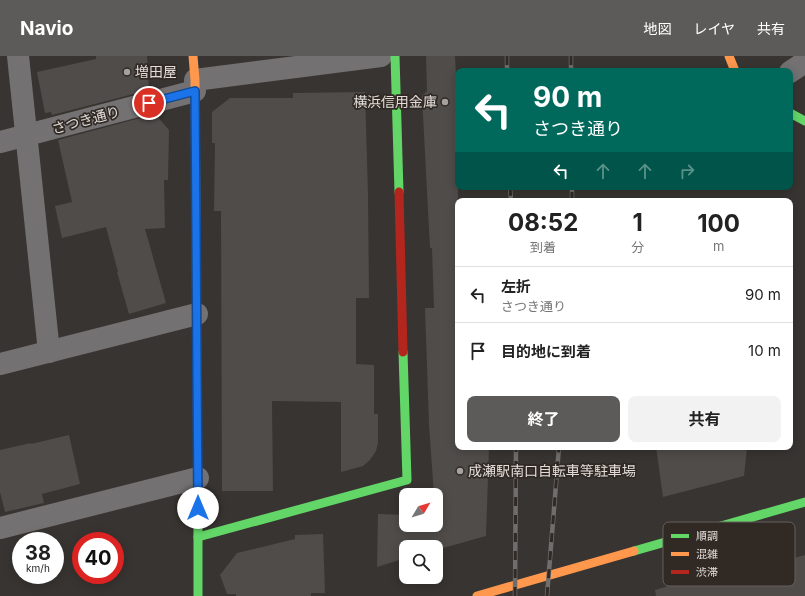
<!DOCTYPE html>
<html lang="ja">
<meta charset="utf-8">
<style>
body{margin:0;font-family:Inter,"Noto Sans JP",sans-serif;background:#f2f2f2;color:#222;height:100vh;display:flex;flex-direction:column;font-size:15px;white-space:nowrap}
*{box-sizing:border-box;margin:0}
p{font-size:13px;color:#767676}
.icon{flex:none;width:22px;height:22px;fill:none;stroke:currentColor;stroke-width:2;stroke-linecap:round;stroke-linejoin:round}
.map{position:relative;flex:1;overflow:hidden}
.side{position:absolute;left:455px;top:142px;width:338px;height:252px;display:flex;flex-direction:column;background:#fff;border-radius:8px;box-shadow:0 2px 10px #0003}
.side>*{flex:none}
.top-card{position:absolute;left:455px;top:12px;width:338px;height:122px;border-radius:8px;box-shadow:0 2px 10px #0003;background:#00695c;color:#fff;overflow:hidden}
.needle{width:26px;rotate:52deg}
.fabs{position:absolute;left:399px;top:432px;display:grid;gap:8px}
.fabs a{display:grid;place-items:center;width:44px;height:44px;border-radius:8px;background:#fff;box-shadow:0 2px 10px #0003;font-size:20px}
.speed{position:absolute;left:12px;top:476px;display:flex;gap:8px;font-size:20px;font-weight:700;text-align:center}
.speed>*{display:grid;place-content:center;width:52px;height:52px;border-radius:50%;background:#fff;box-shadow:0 2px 10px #0003;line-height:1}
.speed small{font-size:10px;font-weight:400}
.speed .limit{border:6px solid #d22;background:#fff;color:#111}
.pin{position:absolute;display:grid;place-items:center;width:34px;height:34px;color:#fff;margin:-17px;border:2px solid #fff;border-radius:50%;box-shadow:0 1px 4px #0007}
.me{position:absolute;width:44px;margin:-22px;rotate:0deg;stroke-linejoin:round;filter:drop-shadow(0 0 3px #0008)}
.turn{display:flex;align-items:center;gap:14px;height:84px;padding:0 12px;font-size:18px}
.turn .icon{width:52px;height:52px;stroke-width:2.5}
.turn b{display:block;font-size:28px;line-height:34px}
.lanes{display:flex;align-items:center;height:38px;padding:0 12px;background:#0003;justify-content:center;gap:20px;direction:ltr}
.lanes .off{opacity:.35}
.eta{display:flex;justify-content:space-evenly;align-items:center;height:68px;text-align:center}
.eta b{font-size:24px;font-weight:700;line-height:28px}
.primary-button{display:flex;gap:8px;margin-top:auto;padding:8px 12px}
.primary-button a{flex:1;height:46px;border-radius:8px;background:#5d5b5a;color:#fff;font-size:16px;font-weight:700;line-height:46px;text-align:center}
.primary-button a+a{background:#f2f2f2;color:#222}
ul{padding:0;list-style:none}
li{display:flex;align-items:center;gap:12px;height:56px;padding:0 12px;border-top:1px solid #e0e0e0}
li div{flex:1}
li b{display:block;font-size:15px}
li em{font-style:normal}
header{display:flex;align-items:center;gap:24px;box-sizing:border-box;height:56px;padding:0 20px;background:#5d5b5a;color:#fff}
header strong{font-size:19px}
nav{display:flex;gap:22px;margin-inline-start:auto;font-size:14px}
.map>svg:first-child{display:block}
.building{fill:#4f4c4a}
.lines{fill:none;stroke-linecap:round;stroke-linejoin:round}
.street{stroke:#737171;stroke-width:22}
.fast{stroke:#63d668;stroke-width:9}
.slow{stroke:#ff974d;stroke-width:9}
.jam{stroke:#b3261e;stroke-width:9}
.rail-casing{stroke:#706e6c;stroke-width:4.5}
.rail{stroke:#312924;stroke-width:3;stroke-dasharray:9;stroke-linecap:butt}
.route-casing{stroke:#114b97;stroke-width:10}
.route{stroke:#1a73e8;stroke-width:7}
.poi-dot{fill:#a6a19e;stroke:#312924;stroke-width:1.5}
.labels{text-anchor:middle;stroke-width:3.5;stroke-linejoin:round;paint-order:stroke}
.poi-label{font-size:14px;fill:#e1dcd9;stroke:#312924;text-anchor:start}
.street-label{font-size:14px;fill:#e1dcd9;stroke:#312924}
.key{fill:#312924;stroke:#665f5a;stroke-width:1}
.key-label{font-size:11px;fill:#e1dcd9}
</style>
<header>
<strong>Navio</strong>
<nav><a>地図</a><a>レイヤ</a><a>共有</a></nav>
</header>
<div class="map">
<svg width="805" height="540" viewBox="0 0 805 540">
<rect width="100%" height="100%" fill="#383431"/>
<g class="building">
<polygon points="96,0 147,0 149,34 52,59 51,56 45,57 37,16 96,3"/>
<polygon points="426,0 455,0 456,20 458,20 458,391 489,391 486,480 436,494 436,491 406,491 406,502 377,511 378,458 406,459 406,469 436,469 436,439 434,439 429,369 425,252 434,252 432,192 430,192 422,40 427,35"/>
<polygon points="365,36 368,138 369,242 356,242 356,308 374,309 374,358 378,358 378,387 376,395 370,404 363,410 341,416 341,346 272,345 273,435 222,435 221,155 214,155 215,87 212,87 212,56 230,42 293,42 293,37"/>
<polygon points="155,58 169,74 168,124 164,124 165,172 145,173 166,247 129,258 117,216 118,216 106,171 62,182 55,150 72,146 58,84"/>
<polygon points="69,379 80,428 42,438 44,447 5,456 0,436 0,394 31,387 31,388"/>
<polygon points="656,391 747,391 744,420 663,441"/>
<polygon points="323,478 325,537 311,537 311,540 236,540 236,538 227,538 220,519 237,497 295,483 295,479"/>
<polygon points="805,499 805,540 656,540 655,534 740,508 742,516"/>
</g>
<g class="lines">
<g class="street">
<polyline points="18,0 49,296"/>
<polyline points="790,16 799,10 805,5"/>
<polyline points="195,24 381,0"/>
<polyline points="0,86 195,35"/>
<polyline points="0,308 197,258"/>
<polyline points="0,472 198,422"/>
</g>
<g class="fast">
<polyline points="395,0 399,136"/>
<polyline points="790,57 805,65"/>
<polyline points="198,481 407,424 403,296"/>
<polyline points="634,495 805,446"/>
<polyline points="198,540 198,445"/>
</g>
<g class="slow">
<polyline points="193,0 195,24 196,172"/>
<polyline points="729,0 735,15"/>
<polyline points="477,540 634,495"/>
</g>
<g class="jam">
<polyline points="399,136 403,296"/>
<polyline points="196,172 198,445"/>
</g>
<defs>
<g id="rail">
<polyline points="507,0 507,15"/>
<polyline points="571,0 571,15"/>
<polyline points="510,131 511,145"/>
<polyline points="572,145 572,131"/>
<polyline points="515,540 516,391"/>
<polyline points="547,540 559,391"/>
</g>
</defs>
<use href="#rail" class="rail-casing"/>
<use href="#rail" class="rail"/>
</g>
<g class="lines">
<defs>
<polyline id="route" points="149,47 195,35 198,452"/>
</defs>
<use href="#route" class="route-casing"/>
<use href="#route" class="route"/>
</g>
<g class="poi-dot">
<circle cx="127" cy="16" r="4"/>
<circle cx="445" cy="46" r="4"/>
<circle cx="460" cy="415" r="4"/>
</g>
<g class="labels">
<g class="poi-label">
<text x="135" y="21">増田屋</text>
<text x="437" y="51" text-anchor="end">横浜信用金庫</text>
<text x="468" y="420">成瀬駅南口自転車等駐車場</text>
</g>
<g class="street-label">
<text transform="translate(86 64) rotate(-15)" y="5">さつき通り</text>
</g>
</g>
<rect x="663" y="466" width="132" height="64" rx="6" class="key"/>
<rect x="671" y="478" width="18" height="4" fill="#63d668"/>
<rect x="671" y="496" width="18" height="4" fill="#ff974d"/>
<rect x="671" y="514" width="18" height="4" fill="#b3261e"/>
<g class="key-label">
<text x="696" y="484">順調</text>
<text x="696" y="502">混雑</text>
<text x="696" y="520">渋滞</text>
</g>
</svg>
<div class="fabs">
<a><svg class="needle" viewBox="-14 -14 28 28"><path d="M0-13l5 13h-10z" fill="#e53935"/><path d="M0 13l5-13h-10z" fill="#767676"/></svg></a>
<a><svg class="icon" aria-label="search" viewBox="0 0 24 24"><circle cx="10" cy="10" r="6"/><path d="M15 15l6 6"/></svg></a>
</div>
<div class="speed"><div>38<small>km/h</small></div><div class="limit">40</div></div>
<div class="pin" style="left:149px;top:47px;background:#d93025"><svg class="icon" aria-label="arrive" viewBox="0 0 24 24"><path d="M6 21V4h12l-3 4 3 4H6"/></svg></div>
<svg class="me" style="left:198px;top:452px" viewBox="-20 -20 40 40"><circle r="19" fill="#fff"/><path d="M0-13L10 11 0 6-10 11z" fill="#1a73e8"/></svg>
<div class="top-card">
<div class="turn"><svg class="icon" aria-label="left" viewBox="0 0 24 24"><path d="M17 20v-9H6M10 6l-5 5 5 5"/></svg><div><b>90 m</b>さつき通り</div></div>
<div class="lanes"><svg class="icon" aria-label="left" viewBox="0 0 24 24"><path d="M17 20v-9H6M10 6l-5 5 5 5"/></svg><svg class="icon off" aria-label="ahead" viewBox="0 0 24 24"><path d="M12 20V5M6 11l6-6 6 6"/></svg><svg class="icon off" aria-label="ahead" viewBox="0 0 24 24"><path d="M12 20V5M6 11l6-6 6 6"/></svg><svg class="icon off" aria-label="right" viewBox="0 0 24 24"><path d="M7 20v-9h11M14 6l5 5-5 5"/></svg></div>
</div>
<section class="side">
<div class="eta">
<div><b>08:52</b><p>到着</p></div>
<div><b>1</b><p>分</p></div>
<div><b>100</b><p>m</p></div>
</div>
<ul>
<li><svg class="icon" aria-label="left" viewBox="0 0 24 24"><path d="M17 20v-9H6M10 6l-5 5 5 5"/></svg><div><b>左折</b><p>さつき通り</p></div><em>90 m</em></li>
<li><svg class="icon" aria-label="arrive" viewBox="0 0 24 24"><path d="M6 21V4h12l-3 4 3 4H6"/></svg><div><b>目的地に到着</b></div><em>10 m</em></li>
</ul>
<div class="primary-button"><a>終了</a><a>共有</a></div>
</section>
</div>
